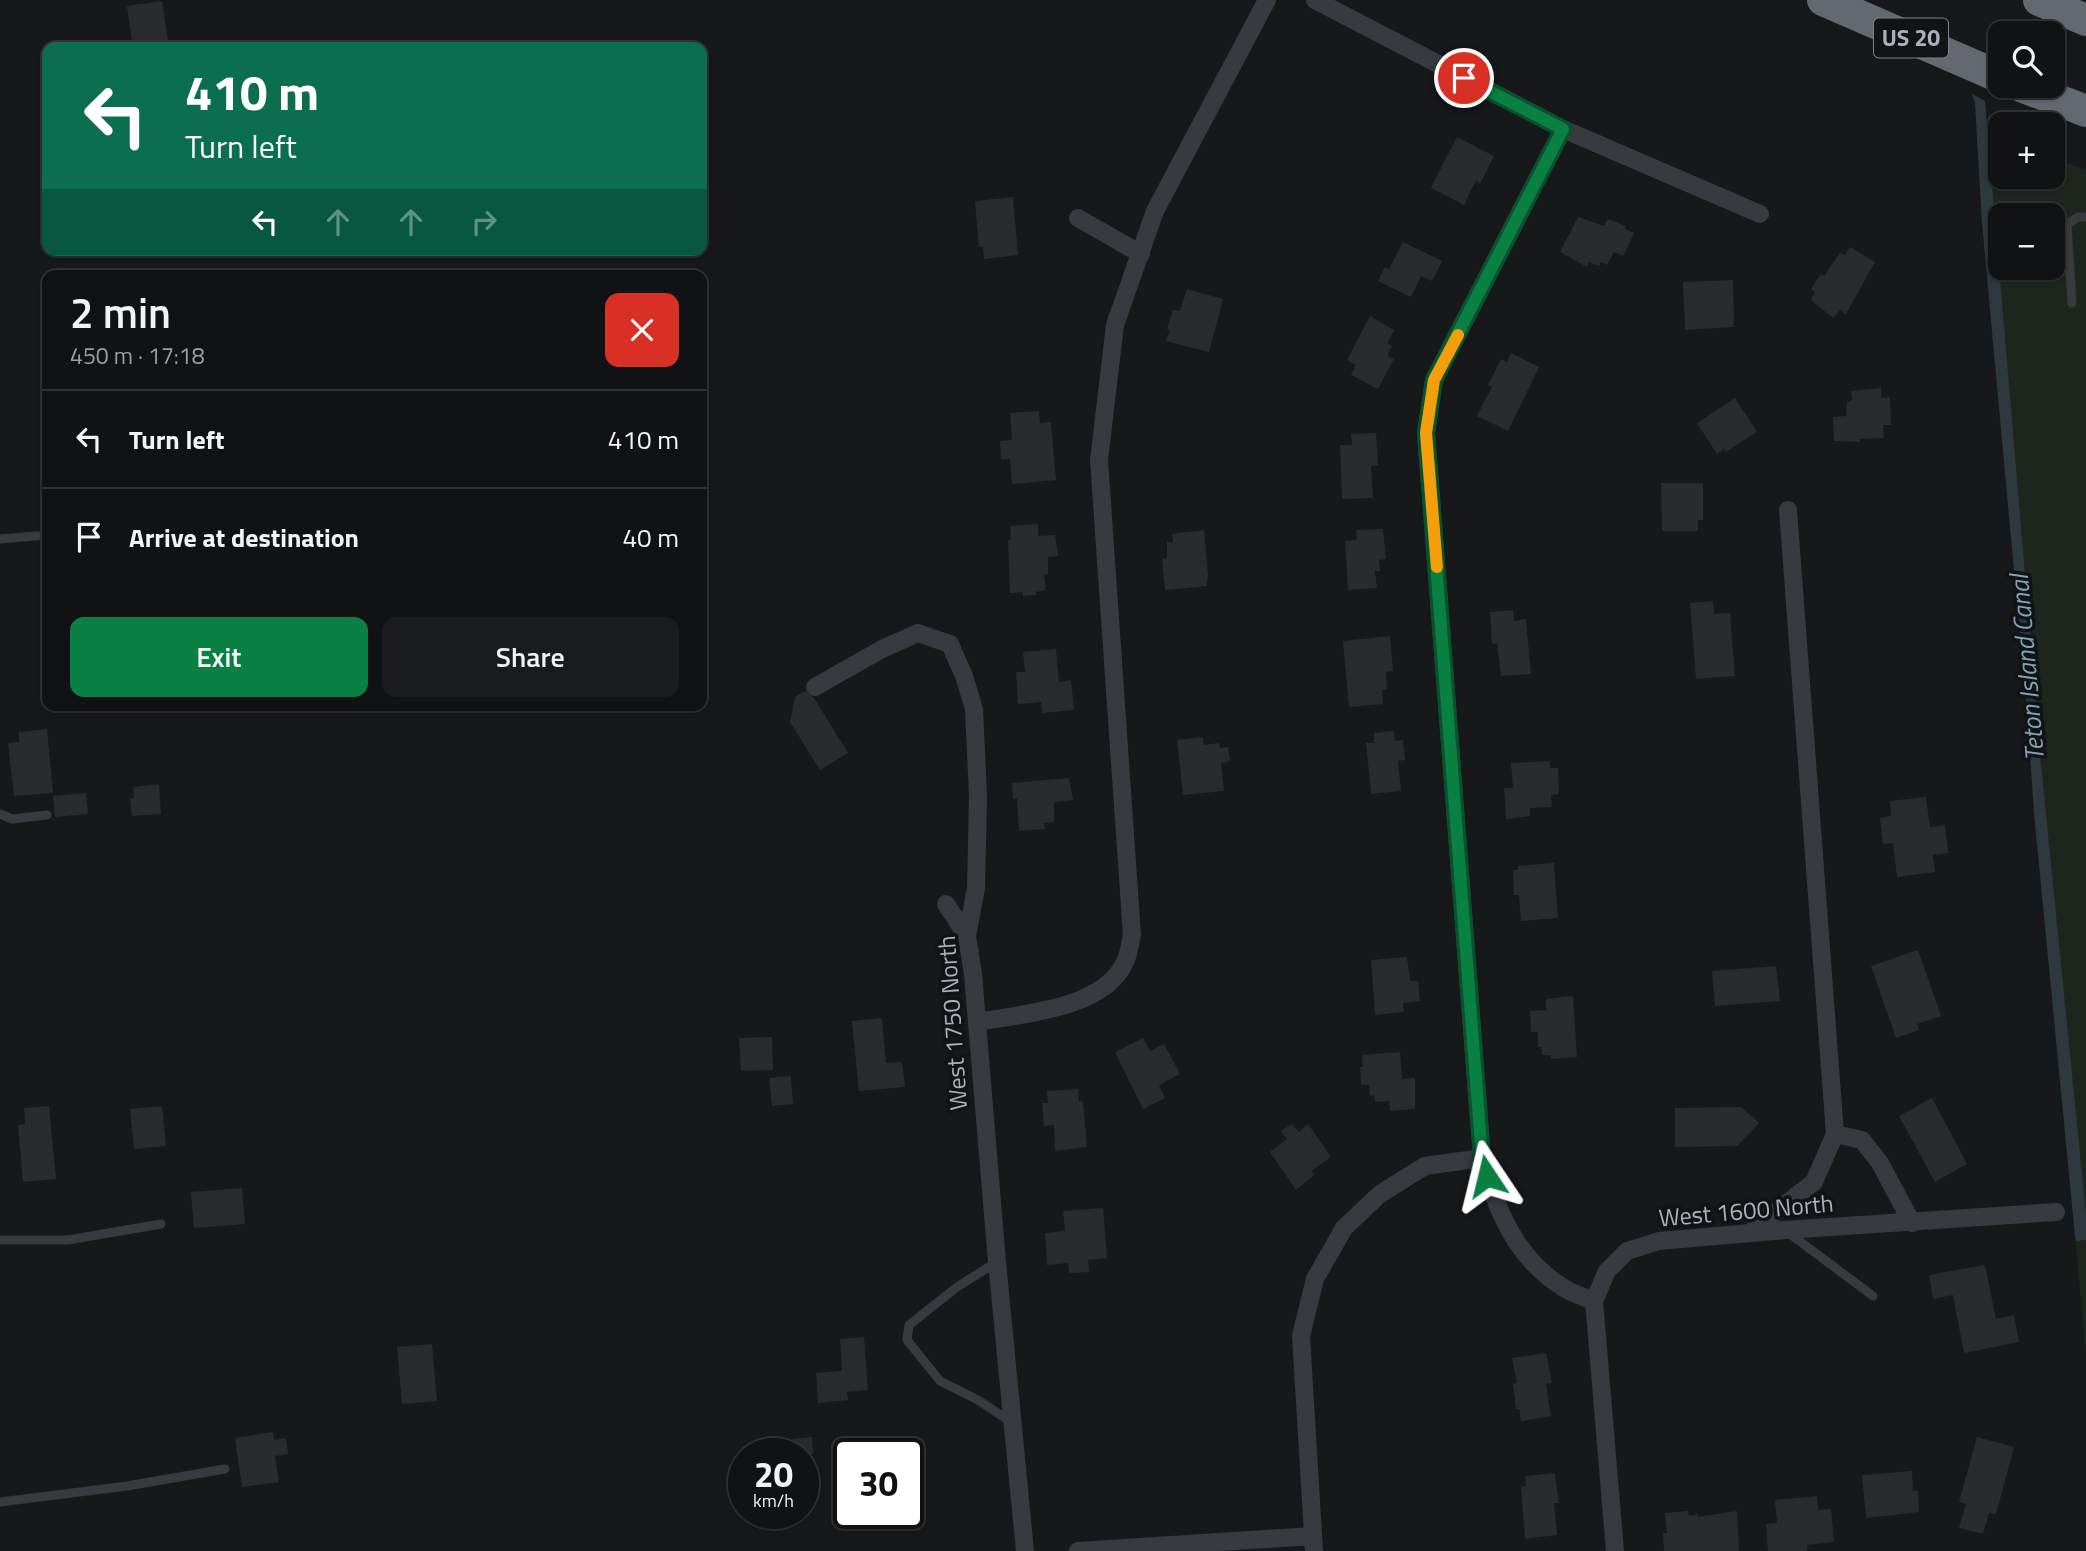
<!DOCTYPE html>
<meta charset="utf-8">
<style>
body{margin:0;font-family:"Titillium Web",sans-serif;background:#1a1b1d;color:#f1f3f6;height:100vh;display:flex;flex-direction:column;font-size:26px;white-space:nowrap}
*{box-sizing:border-box;margin:0}
p{font-size:23px;color:#9c9ea0}
.icon{flex:none;width:38px;height:38px;fill:none;stroke:currentColor;stroke-width:2;stroke-linecap:round;stroke-linejoin:round}
.map{position:relative;flex:1;overflow:hidden}
.drawer{position:absolute;left:42px;top:270px;width:665px;height:441px;display:flex;flex-direction:column;background:#111214;border-radius:14px;box-shadow:0 2px 5px #0004,0 0 0 2px #303234}
.drawer>*{flex:none}
.banner{position:absolute;left:42px;top:42px;width:665px;height:214px;border-radius:14px;box-shadow:0 2px 5px #0004,0 0 0 2px #303234;background:#0b6e4f;color:#fff;overflow:hidden}
.fabs{position:absolute;left:1988px;top:21px;display:grid;gap:14px}
.fabs a{display:grid;place-items:center;width:77px;height:77px;border-radius:14px;background:#111214;box-shadow:0 2px 5px #0004,0 0 0 2px #303234;font-size:35px}
.speed{position:absolute;left:728px;top:1438px;display:flex;gap:14px;font-size:35px;font-weight:700;text-align:center}
.speed>*{display:grid;place-content:center;width:91px;height:91px;border-radius:50%;background:#111214;box-shadow:0 2px 5px #0004,0 0 0 2px #303234;line-height:1}
.speed small{font-size:18px;font-weight:400}
.speed .limit{border:4px solid #111;border-radius:10px;background:#fff;color:#111}
.pin{position:absolute;display:grid;place-items:center;width:60px;height:60px;color:#fff;margin:-30px;border:4px solid #fff;border-radius:50%;box-shadow:0 2px 7px #0007}
.me{position:absolute;width:77px;margin:-38px;rotate:350deg;stroke-linejoin:round;filter:drop-shadow(0 0 5px #0008)}
.turn{display:flex;align-items:center;gap:24px;height:147px;padding:0 28px;font-size:32px}
.turn .icon{width:91px;height:91px;stroke-width:2.5}
.turn b{display:block;font-size:49px;line-height:60px}
.lanes{display:flex;align-items:center;height:66px;padding:0 28px;background:#0003;justify-content:center;gap:35px;direction:ltr}
.lanes .off{opacity:.35}
.round{display:grid;place-items:center;flex:none;width:74px;height:74px;border-radius:14px;background:#1a1b1d}
.overview{display:flex;align-items:center;justify-content:space-between;height:119px;padding:0 28px}
h1{font-size:42px;font-weight:600;line-height:52px}
.cta{display:flex;gap:14px;margin-top:auto;padding:14px 28px}
.cta a{flex:1;height:80px;border-radius:14px;background:#0b8043;color:#fff;font-size:28px;font-weight:600;line-height:80px;text-align:center}
.cta a+a{background:#1a1b1d;color:#f1f3f6}
ul{padding:0;list-style:none}
li{display:flex;align-items:center;gap:21px;height:98px;padding:0 28px;border-top:2px solid #303234}
li div{flex:1}
li b{display:block;font-size:26px}
li em{font-style:normal}
.map>svg:first-child{display:block}
.green{fill:#1d251d;fill-rule:evenodd}
.water{fill:#2d393f}
.building{fill:#2a2b2e}
.lines{fill:none;stroke-linecap:round;stroke-linejoin:round}
.service{stroke:#383a3f;stroke-width:9}
.minor{stroke:#383a3f;stroke-width:18}
.motorway{stroke:#646970;stroke-width:32}
.route-casing{stroke:#07532c;stroke-width:18}
.route{stroke:#0b8043;stroke-width:12}
.slow{stroke:#f59e0b;stroke-width:12}
.labels{text-anchor:middle;stroke-width:7;stroke-linejoin:round;paint-order:stroke}
.shield{fill:#121315;stroke:#7c8288;stroke-width:2}
.shield-label{font-size:23px;font-weight:bold;fill:#a9b1ba}
.street-label{font-size:24px;fill:#a9b1ba;stroke:#121315}
.water-label{font-size:26px;font-style:italic;fill:#7fa4b7;stroke:#121315}
</style>
<div class="map">
<svg width="2086" height="1551" viewBox="0 0 2086 1551">
<rect width="100%" height="100%" fill="#17181a"/>
<path class="green" d="M1976,129L2000,138V177H2053V157L2086,170V1358ZM2000,215H2053V268H2000Z"/>
<polygon class="water" points="1972,94 1985,101 2041,764 2086,1214 2086,1240 2076,1241 2075,1236 2034,813 2027,712 1982,223 1975,103"/>
<g class="building">
<polygon points="162,1 169,47 133,47 127,6"/>
<polygon points="1457,137 1494,156 1480,184 1476,180 1464,205 1431,188"/>
<polygon points="1013,197 1018,255 984,259 983,247 979,247 975,201"/>
<polygon points="1578,217 1604,226 1608,219 1626,226 1625,229 1634,233 1623,256 1614,252 1607,265 1601,262 1599,266 1589,262 1587,267 1560,252"/>
<polygon points="1403,242 1442,261 1432,281 1421,276 1411,297 1378,281 1385,267 1389,269"/>
<polygon points="1850,247 1875,262 1846,314 1840,310 1833,318 1811,300 1815,292 1811,289 1821,274 1824,276 1840,253 1845,255"/>
<polygon points="1733,280 1734,327 1685,330 1683,282"/>
<polygon points="1187,289 1223,299 1209,352 1166,341 1170,330 1167,329 1173,310 1180,311"/>
<polygon points="1370,316 1394,330 1387,343 1392,346 1387,356 1394,359 1378,389 1351,375 1356,365 1347,360"/>
<polygon points="1511,353 1539,367 1508,431 1477,416 1492,387 1488,385 1501,359 1507,362"/>
<polygon points="1881,388 1881,398 1890,397 1891,425 1883,425 1884,438 1860,439 1860,442 1834,441 1833,417 1846,416 1847,402 1852,400 1851,391"/>
<polygon points="1735,398 1757,432 1726,452 1724,449 1717,454 1697,423"/>
<polygon points="1039,411 1040,423 1051,422 1056,480 1012,484 1010,459 1001,459 1000,441 1012,440 1010,413"/>
<polygon points="1376,433 1378,465 1371,466 1373,498 1342,499 1340,445 1352,445 1351,434"/>
<polygon points="1661,483 1703,483 1703,520 1698,520 1698,531 1662,531"/>
<polygon points="1038,524 1038,536 1055,535 1058,556 1048,557 1048,574 1044,575 1046,590 1036,592 1036,595 1023,596 1023,592 1010,593 1008,540 1011,539 1010,526"/>
<polygon points="1383,529 1386,559 1379,560 1380,571 1375,571 1377,588 1348,590 1345,541 1357,540 1356,530"/>
<polygon points="1204,530 1208,575 1207,586 1165,590 1162,559 1167,558 1167,542 1173,542 1172,534"/>
<polygon points="1713,601 1714,614 1730,613 1735,676 1696,679 1690,603"/>
<polygon points="1513,610 1514,621 1526,619 1531,674 1501,676 1497,643 1492,644 1490,612"/>
<polygon points="1390,636 1393,671 1386,672 1387,689 1382,690 1383,704 1349,707 1343,641"/>
<polygon points="1056,649 1059,682 1071,680 1074,710 1042,713 1041,702 1018,704 1016,672 1025,672 1023,652"/>
<polygon points="805,691 814,698 848,753 820,770 790,722 795,697"/>
<polygon points="47,729 53,793 14,796 8,743 19,742 19,732"/>
<polygon points="1394,731 1395,741 1403,740 1405,760 1398,761 1401,791 1371,794 1366,743 1374,743 1374,733"/>
<polygon points="1203,737 1204,745 1219,743 1220,748 1228,747 1230,761 1221,763 1224,791 1183,795 1177,740"/>
<polygon points="1550,761 1550,768 1558,768 1559,794 1551,795 1552,807 1530,808 1530,816 1506,819 1504,788 1513,788 1511,763"/>
<polygon points="1069,778 1073,800 1054,802 1054,822 1044,823 1045,829 1019,831 1017,798 1013,800 1012,783"/>
<polygon points="159,784 161,814 132,816 130,798 134,798 133,787"/>
<polygon points="86,793 88,814 55,817 53,796"/>
<polygon points="1926,797 1930,827 1945,825 1948,853 1933,855 1935,872 1897,877 1893,843 1883,844 1880,818 1891,816 1890,801"/>
<polygon points="1554,863 1558,918 1521,921 1519,895 1514,895 1513,870 1518,870 1518,866"/>
<polygon points="1918,950 1941,1016 1917,1024 1919,1030 1896,1038 1871,966"/>
<polygon points="1407,957 1410,981 1418,981 1420,1001 1403,1003 1404,1012 1375,1015 1371,960"/>
<polygon points="1776,966 1780,1001 1715,1006 1712,971"/>
<polygon points="1573,996 1577,1057 1551,1059 1551,1055 1542,1055 1541,1047 1538,1047 1538,1032 1531,1032 1530,1011 1546,1010 1546,999"/>
<polygon points="882,1018 886,1063 902,1062 905,1087 859,1091 852,1021"/>
<polygon points="772,1037 773,1070 741,1071 739,1038"/>
<polygon points="1143,1038 1150,1051 1164,1044 1180,1074 1159,1085 1165,1098 1143,1109 1115,1052"/>
<polygon points="1400,1052 1402,1079 1415,1078 1415,1109 1390,1111 1389,1101 1375,1102 1374,1095 1370,1096 1369,1085 1361,1085 1360,1067 1363,1067 1362,1055"/>
<polygon points="791,1076 793,1104 772,1106 769,1078"/>
<polygon points="1078,1089 1079,1102 1083,1101 1087,1147 1055,1151 1054,1125 1044,1126 1042,1103 1048,1103 1047,1091"/>
<polygon points="1932,1098 1967,1164 1935,1182 1899,1116"/>
<polygon points="49,1106 56,1179 23,1182 18,1125 25,1124 24,1108"/>
<polygon points="162,1106 166,1146 134,1149 130,1109"/>
<polygon points="1741,1107 1759,1123 1737,1146 1675,1147 1675,1108"/>
<polygon points="1292,1124 1299,1132 1308,1124 1331,1157 1311,1171 1314,1175 1296,1190 1270,1152 1287,1139 1281,1131"/>
<polygon points="242,1188 245,1224 194,1228 191,1192"/>
<polygon points="1103,1208 1107,1258 1088,1260 1089,1272 1069,1273 1068,1263 1047,1265 1045,1233 1065,1231 1063,1211"/>
<polygon points="1985,1265 1996,1319 2014,1315 2019,1342 1964,1353 1953,1295 1933,1299 1929,1275"/>
<polygon points="864,1337 868,1390 847,1392 848,1400 818,1403 816,1373 842,1371 840,1339"/>
<polygon points="432,1344 437,1401 402,1404 397,1347"/>
<polygon points="1546,1353 1552,1383 1546,1384 1551,1416 1521,1421 1519,1409 1516,1409 1513,1384 1517,1383 1512,1358"/>
<polygon points="273,1432 274,1440 286,1438 288,1454 275,1456 279,1482 242,1487 235,1438"/>
<polygon points="812,1437 813,1454 794,1454 792,1439"/>
<polygon points="1977,1437 2014,1447 1996,1514 1989,1513 1983,1534 1959,1528 1966,1504 1959,1502"/>
<polygon points="1912,1471 1913,1491 1918,1490 1919,1512 1866,1518 1862,1475"/>
<polygon points="1555,1473 1559,1503 1554,1503 1557,1535 1525,1539 1521,1487 1526,1486 1525,1476"/>
<polygon points="1817,1496 1818,1510 1831,1509 1834,1542 1807,1545 1807,1551 1768,1551 1766,1524 1777,1523 1775,1500"/>
<polygon points="1688,1511 1689,1516 1698,1514 1698,1517 1737,1511 1739,1551 1664,1551 1663,1533 1667,1533 1665,1513"/>
</g>
<g class="lines">
<g class="service">
<polyline points="2072,303 2067,224 2078,217 2086,217"/>
<polyline points="0,539 47,535"/>
<polyline points="0,814 12,819 47,815"/>
<polyline points="1786,1231 1873,1296"/>
<polyline points="0,1240 68,1240 161,1224"/>
<polyline points="997,1262 957,1287 909,1325 907,1340 940,1381 978,1400 1011,1422"/>
<polyline points="0,1502 127,1486 225,1469"/>
</g>
<g class="minor">
<polyline points="1315,0 1563,129 1760,214"/>
<path d="M1563,129L1434,380L1426,433L1482,1158C1496,1209 1516,1259 1564,1288C1573,1294 1584,1297 1594,1301"/>
<polyline points="1078,218 1141,254"/>
<polyline points="815,687 882,649 918,633 950,644 964,676 974,709 978,796 976,888 967,936 973,974 997,1262 1025,1551"/>
<polyline points="946,904 967,936"/>
<path d="M977,1022C1022,1014 1104,1009 1125,962C1129,954 1130,943 1132,935L1099,460L1115,325L1155,211L1267,0"/>
<polyline points="1835,1134 1862,1140 1880,1163 1912,1223"/>
<polyline points="1749,1233 1814,1182 1835,1134 1788,510"/>
<polyline points="1078,1551 1313,1536"/>
<polyline points="1314,1551 1301,1336 1315,1279 1344,1228 1380,1194 1425,1166 1482,1158"/>
<polyline points="1615,1551 1594,1301 1607,1271 1627,1251 1659,1241 1785,1230 2056,1212"/>
</g>
<g class="motorway">
<polyline points="1823,0 2000,77"/>
<polyline points="2039,0 2086,20"/>
<polyline points="2021,86 2086,111"/>
</g>
</g>
<g class="lines">
<defs>
<polyline id="route" points="1464,78 1563,129 1434,380 1426,433 1482,1158 1487,1176"/>
</defs>
<use href="#route" class="route-casing"/>
<use href="#route" class="route"/>
<polyline class="slow" points="1437,567 1426,433 1434,380 1458,335"/>
</g>
<g class="labels">
<rect class="shield" x="1874" y="18.5" width="74" height="39" rx="5"/>
<g class="shield-label">
<text x="1911" y="46">US 20</text>
</g>
<g class="street-label">
<text transform="translate(953 1023) rotate(-94)" y="8">West 1750 North</text>
<text transform="translate(1746 1211) rotate(-5)" y="8">West 1600 North</text>
</g>
<g class="water-label">
<text transform="translate(2027 668) rotate(-95)" y="9">Teton Island Canal</text>
</g>
</g>
</svg>
<div class="fabs">
<a><svg class="icon" aria-label="search" viewBox="0 0 24 24"><circle cx="10" cy="10" r="6"/><path d="M15 15l6 6"/></svg></a>
<a>+</a>
<a>−</a>
</div>
<div class="speed"><div>20<small>km/h</small></div><div class="limit">30</div></div>
<div class="pin" style="left:1464px;top:78px;background:#d93025"><svg class="icon" aria-label="arrive" viewBox="0 0 24 24"><path d="M6 21V4h12l-3 4 3 4H6"/></svg></div>
<svg class="me" style="left:1487px;top:1176px" viewBox="-20 -20 40 40"><path d="M0-17L14 15 0 8-14 15z" fill="#0b8043" stroke="#fff" stroke-width="4"/></svg>
<div class="banner">
<div class="turn"><svg class="icon" aria-label="left" viewBox="0 0 24 24"><path d="M17 20v-9H6M10 6l-5 5 5 5"/></svg><div><b>410 m</b>Turn left</div></div>
<div class="lanes"><svg class="icon" aria-label="left" viewBox="0 0 24 24"><path d="M17 20v-9H6M10 6l-5 5 5 5"/></svg><svg class="icon off" aria-label="ahead" viewBox="0 0 24 24"><path d="M12 20V5M6 11l6-6 6 6"/></svg><svg class="icon off" aria-label="ahead" viewBox="0 0 24 24"><path d="M12 20V5M6 11l6-6 6 6"/></svg><svg class="icon off" aria-label="right" viewBox="0 0 24 24"><path d="M7 20v-9h11M14 6l5 5-5 5"/></svg></div>
</div>
<section class="drawer">
<div class="overview"><div><h1>2 min</h1><p>450 m · 17:18</p></div><a class="round" style="background:#d93025;color:#fff"><svg class="icon" aria-label="close" viewBox="0 0 24 24"><path d="M6 6l12 12M18 6L6 18"/></svg></a></div>
<ul>
<li><svg class="icon" aria-label="left" viewBox="0 0 24 24"><path d="M17 20v-9H6M10 6l-5 5 5 5"/></svg><div><b>Turn left</b></div><em>410 m</em></li>
<li><svg class="icon" aria-label="arrive" viewBox="0 0 24 24"><path d="M6 21V4h12l-3 4 3 4H6"/></svg><div><b>Arrive at destination</b></div><em>40 m</em></li>
</ul>
<div class="cta"><a>Exit</a><a>Share</a></div>
</section>
</div>
